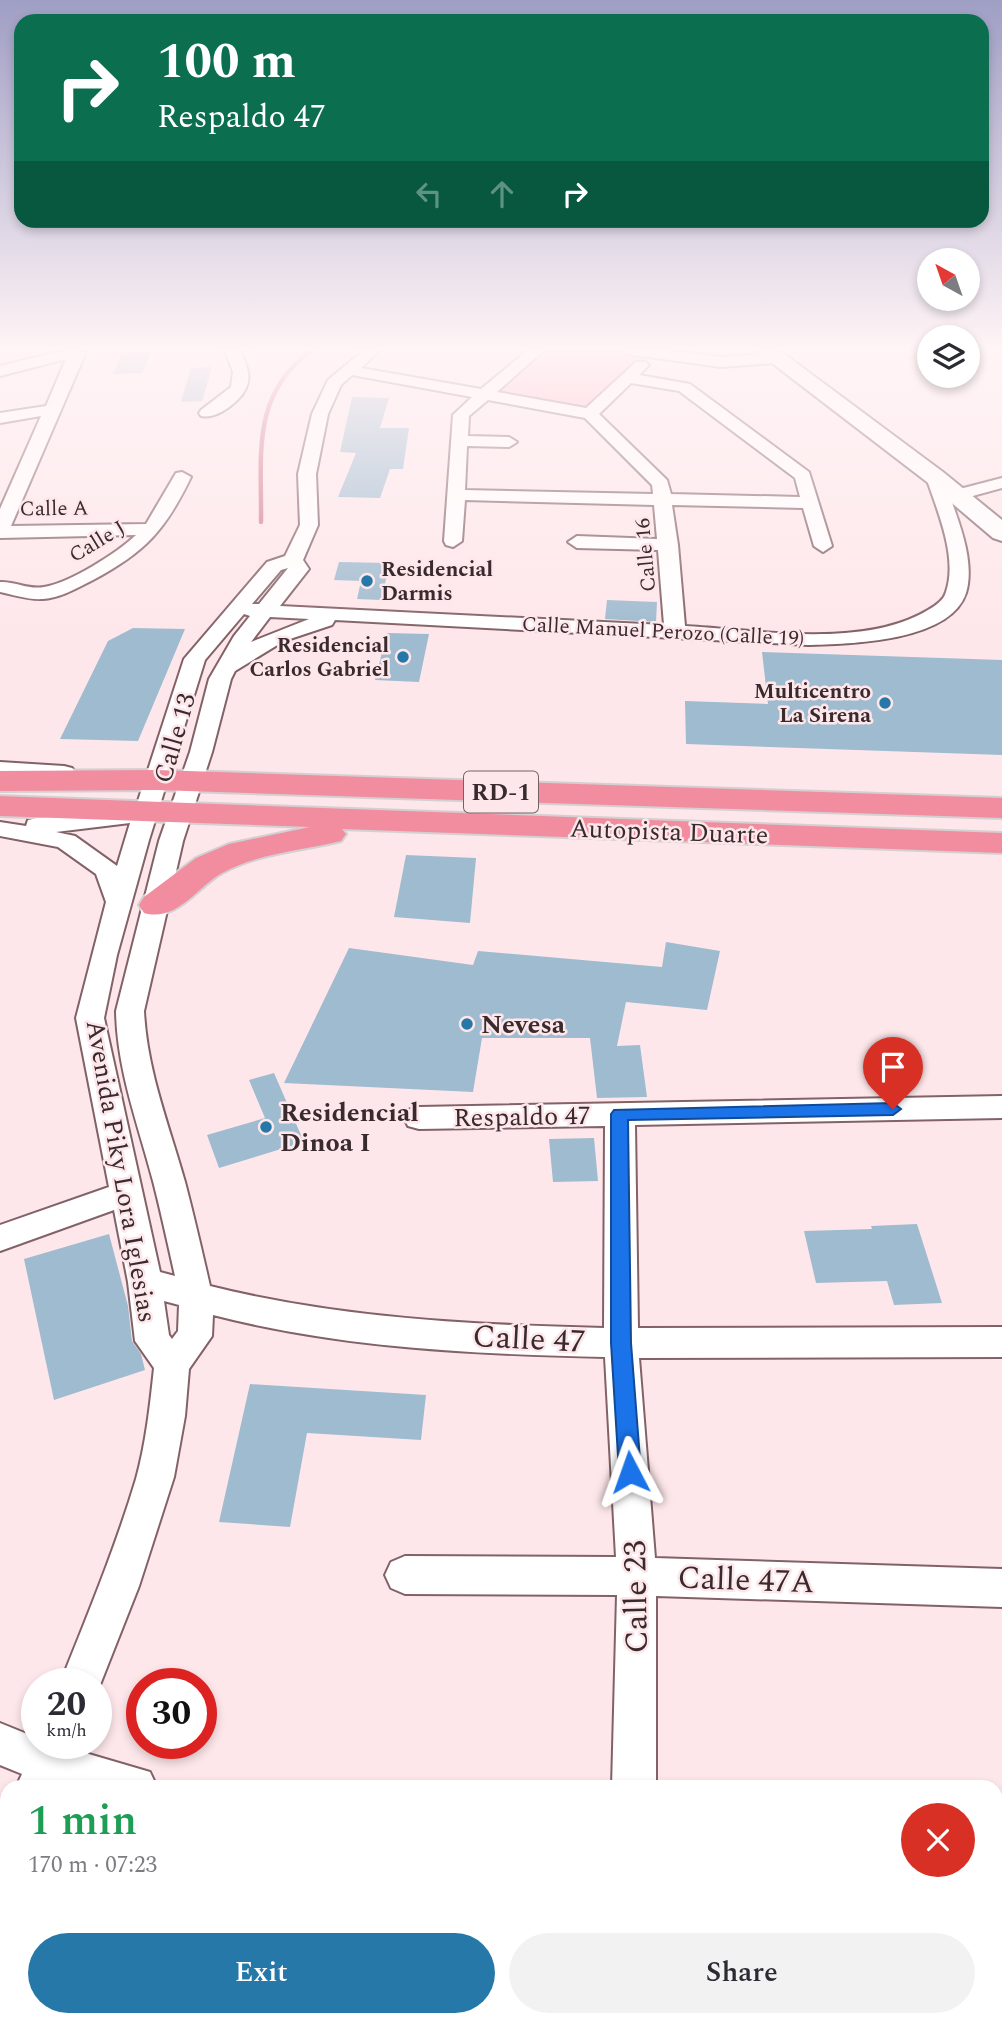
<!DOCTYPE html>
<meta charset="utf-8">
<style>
body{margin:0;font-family:Spectral,serif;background:#f2f2f3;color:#2b2b33;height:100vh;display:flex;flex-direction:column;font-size:26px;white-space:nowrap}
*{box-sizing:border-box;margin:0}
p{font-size:23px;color:#7c7c81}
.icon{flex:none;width:38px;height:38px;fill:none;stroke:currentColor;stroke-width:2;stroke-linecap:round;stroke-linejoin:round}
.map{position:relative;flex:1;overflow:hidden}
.details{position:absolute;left:0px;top:1780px;width:1003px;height:247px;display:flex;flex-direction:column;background:#fff;border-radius:21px 21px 0 0;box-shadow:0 4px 10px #0003}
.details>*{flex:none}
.guide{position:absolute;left:14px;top:14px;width:975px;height:214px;border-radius:21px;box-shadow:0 4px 10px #0003;background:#0b6e4f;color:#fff;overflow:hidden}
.needle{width:46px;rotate:320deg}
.fabs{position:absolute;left:917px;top:248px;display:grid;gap:14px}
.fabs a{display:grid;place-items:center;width:63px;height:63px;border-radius:50%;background:#fff;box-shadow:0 4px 10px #0003;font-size:35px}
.speed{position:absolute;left:21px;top:1668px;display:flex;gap:14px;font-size:35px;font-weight:700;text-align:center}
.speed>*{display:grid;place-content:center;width:91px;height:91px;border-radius:50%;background:#fff;box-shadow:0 4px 10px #0003;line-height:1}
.speed small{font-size:18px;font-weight:400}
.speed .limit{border:10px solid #d22;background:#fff;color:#111}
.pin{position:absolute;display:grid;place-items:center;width:60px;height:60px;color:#fff;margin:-72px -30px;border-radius:50% 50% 50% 0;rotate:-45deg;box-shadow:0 0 7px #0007}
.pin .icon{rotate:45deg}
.me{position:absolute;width:77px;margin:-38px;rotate:356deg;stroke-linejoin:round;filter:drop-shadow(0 0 5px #0008)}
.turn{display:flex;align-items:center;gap:24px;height:147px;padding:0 28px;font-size:32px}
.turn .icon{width:91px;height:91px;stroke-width:2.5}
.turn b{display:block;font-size:49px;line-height:60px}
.lanes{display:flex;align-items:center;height:66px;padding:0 28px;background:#0003;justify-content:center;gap:35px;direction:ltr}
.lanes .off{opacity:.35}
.round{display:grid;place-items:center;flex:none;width:74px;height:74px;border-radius:37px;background:#f2f2f3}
.summary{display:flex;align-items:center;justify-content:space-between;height:119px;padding:0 28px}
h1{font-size:42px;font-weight:600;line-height:52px;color:#1e9e55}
.action{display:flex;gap:14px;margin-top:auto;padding:14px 28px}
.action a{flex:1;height:80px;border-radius:42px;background:#2678a9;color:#fff;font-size:28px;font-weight:600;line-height:80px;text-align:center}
.action a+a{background:#f2f2f3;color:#2b2b33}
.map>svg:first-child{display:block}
.green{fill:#feb0bd}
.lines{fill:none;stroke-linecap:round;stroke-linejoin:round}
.stream{stroke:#d27e8d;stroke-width:4.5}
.building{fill:#9fbbcf}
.street-casing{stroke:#826267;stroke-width:4}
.secondary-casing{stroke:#826267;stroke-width:4}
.highway-casing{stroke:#d3d0d1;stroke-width:4}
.street{fill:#fff;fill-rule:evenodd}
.secondary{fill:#fff;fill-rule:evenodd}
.highway{fill:#f28da0;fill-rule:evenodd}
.route{fill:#1a73e8;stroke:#114b97;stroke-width:2}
.poi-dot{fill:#2678a9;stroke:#fee7ea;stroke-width:2.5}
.labels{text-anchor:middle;stroke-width:5;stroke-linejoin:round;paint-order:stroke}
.far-street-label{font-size:21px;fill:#392b2d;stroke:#fee7ea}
.far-poi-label{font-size:21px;font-weight:bold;fill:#392b2d;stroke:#fee7ea;text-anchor:end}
.shield{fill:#fee7ea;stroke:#746366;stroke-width:2}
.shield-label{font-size:24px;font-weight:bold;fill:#392b2d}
.street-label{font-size:26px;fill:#392b2d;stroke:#fee7ea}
.poi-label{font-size:26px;font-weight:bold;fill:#392b2d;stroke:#fee7ea;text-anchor:start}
.near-street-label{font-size:32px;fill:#392b2d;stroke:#fee7ea}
</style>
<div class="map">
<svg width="1002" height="2025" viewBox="0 0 1002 2025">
<rect width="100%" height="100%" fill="#fee7ea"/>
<polygon class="green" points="537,350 627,350 652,355 590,414 482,395"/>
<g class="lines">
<path class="stream" d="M261,522C262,456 250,395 312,350"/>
</g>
<g class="building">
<polygon points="151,352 142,373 113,374 122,353"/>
<polygon points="212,367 202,401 181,402 191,368"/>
<polygon points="352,397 389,398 380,428 409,428 403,469 390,469 380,498 338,497 356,453 340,452"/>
<polygon points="339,562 390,563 381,600 357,599 361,581 334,580"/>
<polygon points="607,600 657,602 656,622 605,619"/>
<polygon points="133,628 185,629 138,741 60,739 108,641"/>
<polygon points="387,633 429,634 419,682 375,680"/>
<polygon points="762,652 1002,660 1002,755 686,744 685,701 768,704"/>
<polygon points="406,855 476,858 470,923 394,917"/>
<polygon points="666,942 720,951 707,1010 626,1002 617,1046 640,1045 647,1097 597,1098 590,1038 482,1038 473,1092 284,1083 349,948 473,965 478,951 662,967"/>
<polygon points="274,1073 304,1142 219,1168 207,1135 265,1118 249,1080"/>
<polygon points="594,1138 598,1181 553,1182 549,1139"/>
<polygon points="917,1224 942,1303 894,1305 887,1281 816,1283 804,1231 872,1229 871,1226"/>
<polygon points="109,1234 128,1306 132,1341 141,1354 145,1370 54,1400 24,1259"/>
<polygon points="250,1384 426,1395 421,1440 307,1433 290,1527 219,1522"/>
</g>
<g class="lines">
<defs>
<g id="street">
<path d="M66,350L86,352L11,526L146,524L176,473L182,472L191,477C165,531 145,552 93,580C77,588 60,598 43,599C28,600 14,595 0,592V582C14,581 29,590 44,587C70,583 117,553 136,535L0,538V509L41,416L0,423V413L46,406L66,359L0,376V366Z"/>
<path d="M225,350H240C244,360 250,371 248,382C245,399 217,420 201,416L199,413L201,410L231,387L233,372Z"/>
<path d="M364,350H380L361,368L481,389L528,350H544L497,392L586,408L636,362H646L649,365L639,375L690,384L809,472L832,546L823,552L814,546L803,508L672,505L678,545L685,626C758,630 863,649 928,610C935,606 944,600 946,592C958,557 937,510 926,477L935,472L941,473L950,494L952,491L1002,478V488L958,500L950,497C960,525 975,563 966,593C950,642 849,644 808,645L335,620L332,625L284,641L235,671L231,679L212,752L183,841L144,1011C147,1071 169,1125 185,1182C194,1216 202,1251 210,1286C338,1318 472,1325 604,1328L605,1126L419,1129L408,1126L404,1118L408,1110L419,1107L1002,1096V1118L635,1125L638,1328L1002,1327V1357L639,1358L655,1558L1002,1569V1607L656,1596V1787H612L617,1595L405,1594L391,1588L385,1575L391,1562L405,1556L616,1557L605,1357C474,1354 340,1348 213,1315L212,1336L189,1369L185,1416L174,1477L139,1586L96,1695V1684H60C87,1616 115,1549 136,1479C146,1443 150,1405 154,1368L135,1341L128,1282L114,1210L0,1251V1225L109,1187L76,1018L106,902L96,874L58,847L0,836V822L26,826L28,820L37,818L93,815L136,807L184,659L267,562L285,556L300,525L298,474L312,414L328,380ZM352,375L472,397L453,415L444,541L446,545L453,547L462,541L465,500L654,505L657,539L577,536L568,542L577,548L658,550L664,625L280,606L309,569L303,560L318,525L316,474L328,414L341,385ZM631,383L679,391L795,478L800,497L671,494L667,480L599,414ZM488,400L585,418L652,485L653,494L465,490L467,446L509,447L517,442L509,437L468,436L469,416ZM288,568L259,604H252L281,570ZM244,614L250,616L234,636L209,679L190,752L159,841L116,1011C117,1070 138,1124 153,1181C161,1212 168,1245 175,1276L160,1272L104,1018L117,955L149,840L205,660ZM270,617L309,619L251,642ZM130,823L117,866L75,836L56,832ZM164,1301L179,1305L178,1331L172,1339L169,1335Z"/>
<polygon points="620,350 665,350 721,357 775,353 783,358 775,363 721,367 627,354"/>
<polygon points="0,762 64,766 72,768 76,773 72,778 64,780 0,776"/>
<polygon points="0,1723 37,1738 37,1743 78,1743 75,1750 150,1772 157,1787 16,1787 22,1774 0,1765"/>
<polygon points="7,1829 7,1885 0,1888 0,1832"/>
<rect x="996" y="1873" width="6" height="46"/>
<polygon points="253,2020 301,2020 299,2025 251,2025"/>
<polygon points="583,2020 631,2020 630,2025 582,2025"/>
</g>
<polygon id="secondary" points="755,350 779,350 943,472 1002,520 1002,541 993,538 927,482"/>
<g id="highway">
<polygon points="157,770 1002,798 1002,818 157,790 0,791 0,771"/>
<path d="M0,796L1002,833V853L342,829L346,834L341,841C301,851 258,853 222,873C196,888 177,922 144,913L139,905L144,897L196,858L229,844L310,827L0,816Z"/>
</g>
</defs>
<use href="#street" class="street-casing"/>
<use href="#secondary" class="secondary-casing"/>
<use href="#highway" class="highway-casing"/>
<use href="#street" class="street"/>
<use href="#secondary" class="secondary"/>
<use href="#highway" class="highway"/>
</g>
<linearGradient id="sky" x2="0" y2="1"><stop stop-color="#9f9ec4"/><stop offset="0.55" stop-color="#fff4f6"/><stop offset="1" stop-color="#fff4f6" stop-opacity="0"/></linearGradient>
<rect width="1002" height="634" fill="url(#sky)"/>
<polygon class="route" points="893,1103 901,1109 893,1115 628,1120 631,1343 641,1472 637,1479 630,1482 623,1479 619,1472 611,1343 611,1114 614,1110"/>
<g class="poi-dot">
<circle cx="367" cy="581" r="7"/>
<circle cx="403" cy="657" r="7"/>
<circle cx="885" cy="703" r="7"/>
<circle cx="467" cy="1024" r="7"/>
<circle cx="266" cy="1127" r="7"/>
</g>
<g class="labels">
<g class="far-street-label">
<text transform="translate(54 508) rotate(-1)" y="7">Calle A</text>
<text transform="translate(97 541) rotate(-31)" y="7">Calle J</text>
<text transform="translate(645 555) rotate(-95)" y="7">Calle 16</text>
<text transform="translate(663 631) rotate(3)" y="7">Calle Manuel Perozo (Calle 19)</text>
</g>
<g class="far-poi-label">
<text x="381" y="576" text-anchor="start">Residencial<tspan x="381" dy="24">Darmis</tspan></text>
<text x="389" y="652">Residencial<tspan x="389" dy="24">Carlos Gabriel</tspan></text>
<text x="871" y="698">Multicentro<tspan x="871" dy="24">La Sirena</tspan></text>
</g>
<rect class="shield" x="464" y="771.5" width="74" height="41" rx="5"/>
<g class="shield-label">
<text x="501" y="800">RD-1</text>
</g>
<g class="street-label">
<text transform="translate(174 738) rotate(-74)" y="9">Calle 13</text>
<text transform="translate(669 831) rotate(2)" y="9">Autopista Duarte</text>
<text transform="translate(522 1116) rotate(-1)" y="9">Respaldo 47</text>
<text transform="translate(122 1171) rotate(80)" y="9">Avenida Piky Lora Iglesias</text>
</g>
<g class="poi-label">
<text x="481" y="1033">Nevesa</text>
<text x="280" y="1121">Residencial<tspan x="280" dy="30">Dinoa I</tspan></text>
</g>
<g class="near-street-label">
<text transform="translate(529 1338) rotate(3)" y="11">Calle 47</text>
<text transform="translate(746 1579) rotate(2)" y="11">Calle 47A</text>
<text transform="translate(635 1597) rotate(-91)" y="11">Calle 23</text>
</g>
</g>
</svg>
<div class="fabs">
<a><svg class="needle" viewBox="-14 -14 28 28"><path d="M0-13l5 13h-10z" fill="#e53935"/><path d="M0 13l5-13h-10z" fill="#7c7c81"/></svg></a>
<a><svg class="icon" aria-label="layers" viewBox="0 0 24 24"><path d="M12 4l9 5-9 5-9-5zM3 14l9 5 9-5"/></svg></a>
</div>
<div class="speed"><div>20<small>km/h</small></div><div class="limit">30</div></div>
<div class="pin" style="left:893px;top:1109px;background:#d93025"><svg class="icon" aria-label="arrive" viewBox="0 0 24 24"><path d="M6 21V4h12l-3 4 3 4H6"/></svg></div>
<svg class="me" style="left:630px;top:1472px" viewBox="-20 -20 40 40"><path d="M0-17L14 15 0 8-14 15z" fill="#1a73e8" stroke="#fff" stroke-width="4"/></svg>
<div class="guide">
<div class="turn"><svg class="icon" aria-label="right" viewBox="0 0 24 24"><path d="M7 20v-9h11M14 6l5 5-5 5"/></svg><div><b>100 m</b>Respaldo 47</div></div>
<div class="lanes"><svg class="icon off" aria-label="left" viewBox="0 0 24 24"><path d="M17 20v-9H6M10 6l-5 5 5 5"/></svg><svg class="icon off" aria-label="ahead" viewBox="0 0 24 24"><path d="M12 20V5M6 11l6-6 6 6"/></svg><svg class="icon" aria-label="right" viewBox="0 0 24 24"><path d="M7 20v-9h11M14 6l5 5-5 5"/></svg></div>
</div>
<section class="details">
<div class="summary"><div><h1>1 min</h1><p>170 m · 07:23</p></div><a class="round" style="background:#d93025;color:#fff"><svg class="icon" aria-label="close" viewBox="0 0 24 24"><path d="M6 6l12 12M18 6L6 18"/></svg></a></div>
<div class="action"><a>Exit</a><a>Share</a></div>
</section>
</div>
